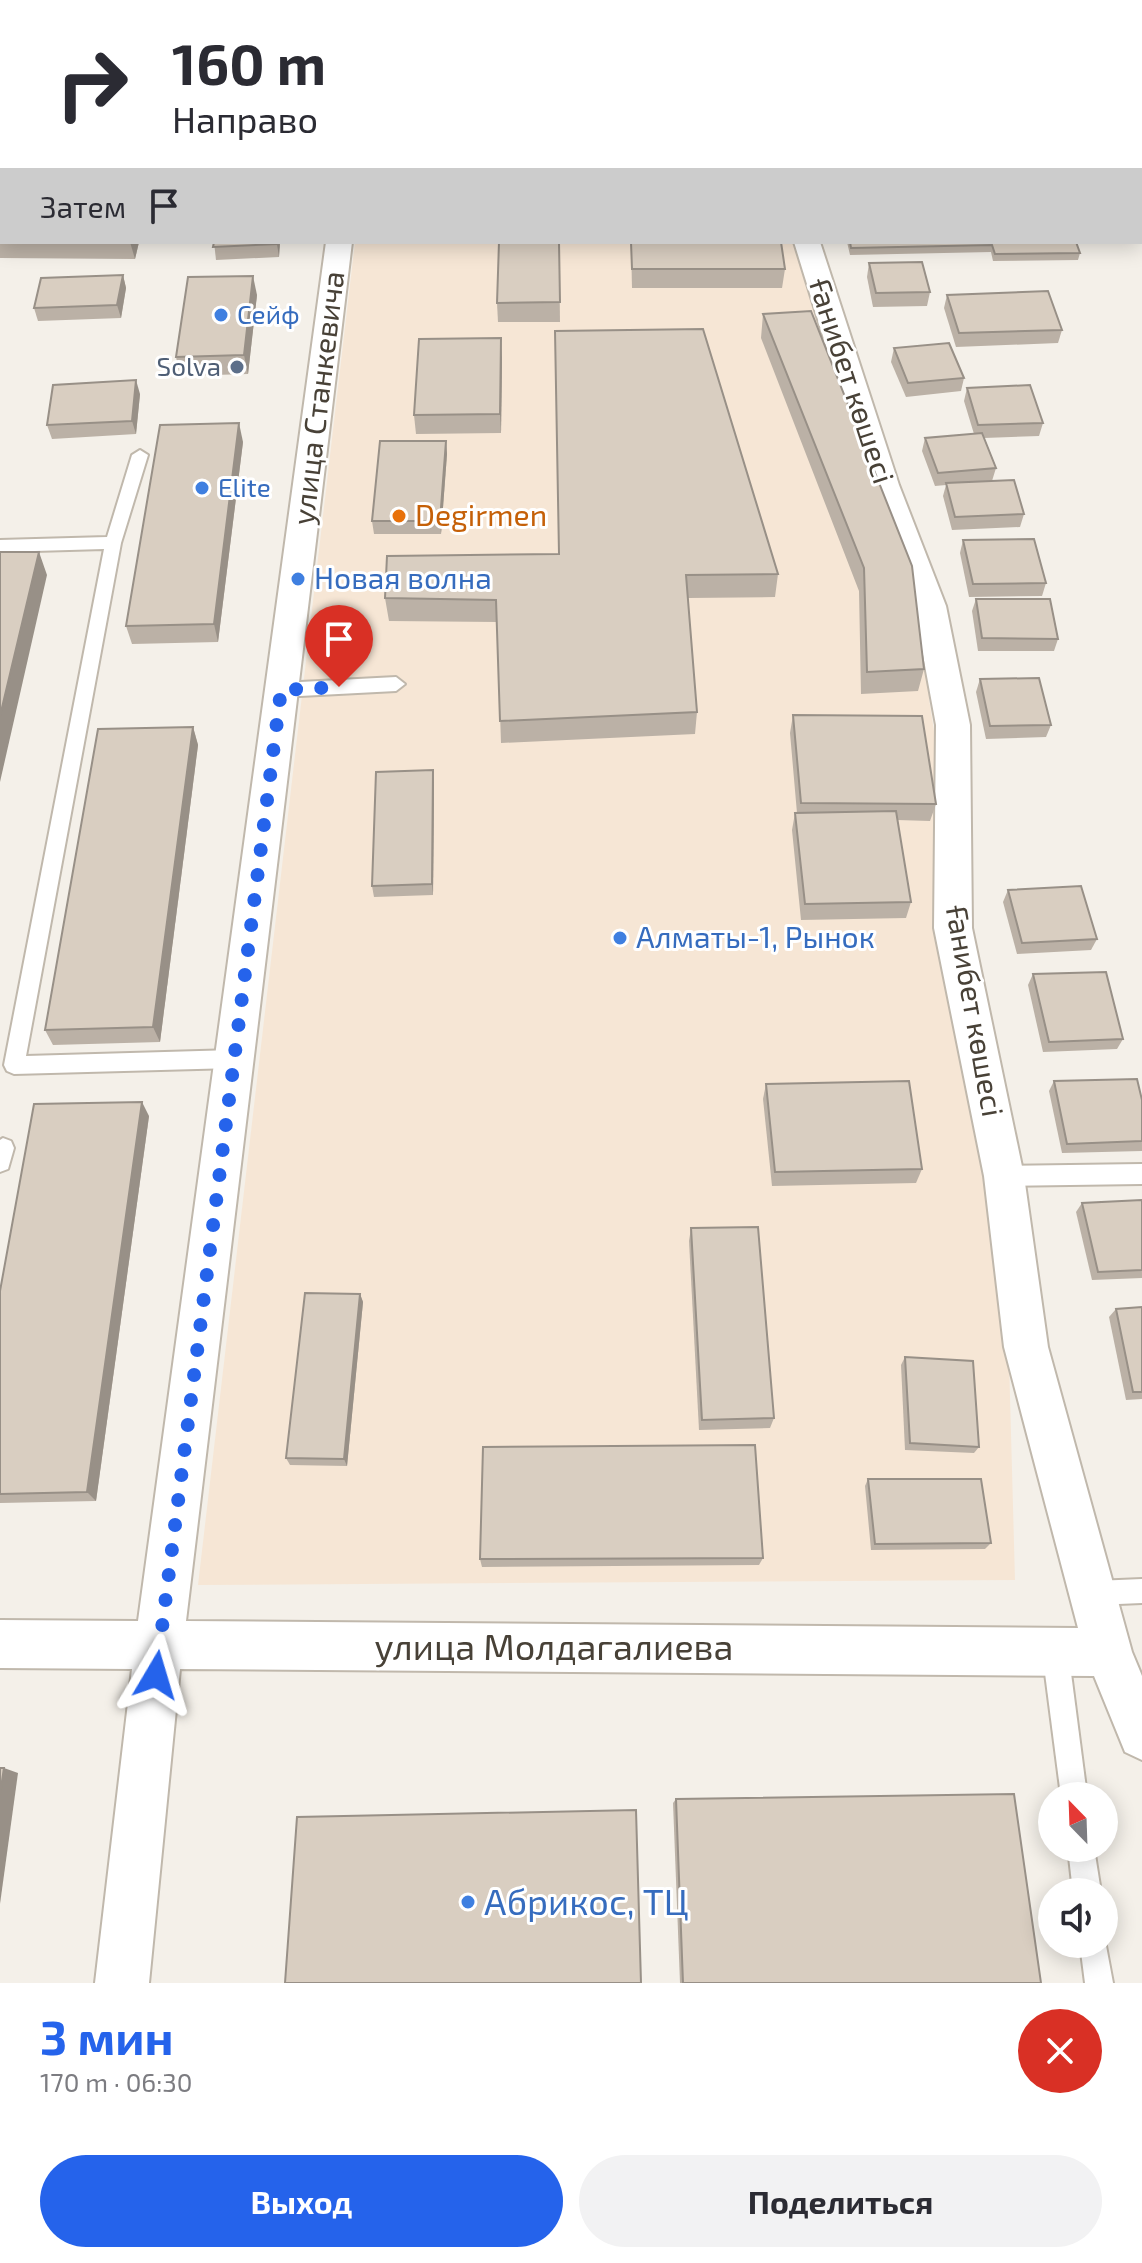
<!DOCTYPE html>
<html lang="ru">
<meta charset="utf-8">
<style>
body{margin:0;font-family:"Exo 2",sans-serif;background:#f2f2f3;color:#2b2b33;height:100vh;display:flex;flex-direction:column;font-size:30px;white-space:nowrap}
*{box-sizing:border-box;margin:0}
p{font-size:26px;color:#7c7c81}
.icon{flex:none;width:44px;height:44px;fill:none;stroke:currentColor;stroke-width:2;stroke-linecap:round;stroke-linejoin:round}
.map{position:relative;height:1983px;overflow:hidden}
.sheet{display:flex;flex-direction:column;background:#fff;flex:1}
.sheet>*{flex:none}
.top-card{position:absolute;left:0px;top:0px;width:1142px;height:244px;box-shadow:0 4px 20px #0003;background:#fff;color:#2b2b33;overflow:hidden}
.needle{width:52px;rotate:337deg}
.buttons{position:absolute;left:1038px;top:1782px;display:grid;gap:16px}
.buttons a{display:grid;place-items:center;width:80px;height:80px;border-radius:50%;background:#fff;box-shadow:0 4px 20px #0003;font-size:40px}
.pin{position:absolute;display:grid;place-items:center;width:68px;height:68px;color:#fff;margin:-82px -34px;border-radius:50% 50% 50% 0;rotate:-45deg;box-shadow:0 0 8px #0007}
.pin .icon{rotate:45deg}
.me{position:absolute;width:88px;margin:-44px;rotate:7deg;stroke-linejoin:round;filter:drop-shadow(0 0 6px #0008)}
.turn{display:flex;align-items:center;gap:28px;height:168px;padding:0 40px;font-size:36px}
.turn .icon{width:104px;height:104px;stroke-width:2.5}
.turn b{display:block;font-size:56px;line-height:68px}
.then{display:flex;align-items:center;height:76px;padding:0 40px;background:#0003;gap:16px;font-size:30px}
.round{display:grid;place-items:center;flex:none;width:84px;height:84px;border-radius:42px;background:#f2f2f3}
.head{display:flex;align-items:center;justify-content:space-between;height:136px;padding:0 40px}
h1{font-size:48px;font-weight:700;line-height:60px;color:#2563eb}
.button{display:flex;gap:16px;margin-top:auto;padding:16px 40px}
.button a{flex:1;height:92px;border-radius:48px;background:#2563eb;color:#fff;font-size:32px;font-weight:700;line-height:92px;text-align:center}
.button a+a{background:#f2f2f3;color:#2b2b33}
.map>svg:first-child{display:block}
.commercial{fill:#f6e6d5}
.green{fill:#d3e8b2}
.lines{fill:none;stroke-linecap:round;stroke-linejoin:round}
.service-casing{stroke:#c0b8ac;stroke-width:4}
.minor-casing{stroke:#c0b8ac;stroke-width:4}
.secondary-casing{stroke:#d4c199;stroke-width:4}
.service{fill:#fff;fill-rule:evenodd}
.minor{fill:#fff;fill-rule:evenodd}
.secondary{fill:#feeec9;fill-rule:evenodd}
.wall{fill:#bbb1a6}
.shaded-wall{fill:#989087}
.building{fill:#d9cec1;stroke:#989087;stroke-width:2}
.route{stroke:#2563eb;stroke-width:14;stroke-dasharray:0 25.2}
.shop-dot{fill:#3f7fe0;stroke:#fff;stroke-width:3}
.service-dot{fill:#5c6f8a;stroke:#fff;stroke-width:3}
.food-dot{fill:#e8710a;stroke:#fff;stroke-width:3}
.labels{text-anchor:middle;stroke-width:6;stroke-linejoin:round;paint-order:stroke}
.far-shop-label{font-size:26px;fill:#366cbe;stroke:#fff;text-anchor:start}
.far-service-label{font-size:26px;fill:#4e5e75;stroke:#fff;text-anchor:end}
.street-label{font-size:30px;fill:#484137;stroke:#fff}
.food-label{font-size:30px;fill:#c56008;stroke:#fff;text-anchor:start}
.shop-label{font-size:30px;fill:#366cbe;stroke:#fff;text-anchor:start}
.near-street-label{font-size:36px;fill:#484137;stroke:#fff}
.near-shop-label{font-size:36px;fill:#366cbe;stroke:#fff;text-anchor:start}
</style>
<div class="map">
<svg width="1142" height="1983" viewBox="0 0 1142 1983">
<rect width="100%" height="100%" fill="#f4f0e9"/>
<polygon class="commercial" points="355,242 798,242 930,606 929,699 1004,1176 1015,1580 198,1585"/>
<polygon class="green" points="907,0 1142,0 1142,129 1140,2"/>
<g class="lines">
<defs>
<g id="service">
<rect x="508" y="0" width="12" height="2"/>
<polygon points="663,0 675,0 676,2 664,2"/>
<rect x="0" y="101" width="2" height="8"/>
<polygon points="140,450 148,455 121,543 26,1056 234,1050 241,1053 244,1059 241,1065 234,1068 14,1074 7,1071 4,1065 104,549 0,552 0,540 107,537 132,455"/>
<polygon points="396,677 405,684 396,691 281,697 272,690 281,683"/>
<polygon points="3,1138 11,1141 14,1148 8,1169 0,1172 0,1140"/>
<polygon points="1142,1164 1142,1184 1004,1186 996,1183 993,1176 996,1169 1004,1166"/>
<polygon points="1142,1579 1142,1603 1095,1605 1086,1602 1083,1593 1086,1584 1095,1581"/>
<polygon points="1055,1637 1064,1641 1068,1650 1087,1796 1061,1796 1042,1650 1046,1641"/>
<polygon points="1068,1848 1094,1848 1101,1892 1073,1892"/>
<polygon points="1104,1935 1113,1983 1085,1983 1080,1944 1104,1944"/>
</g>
<polygon id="minor" points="326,242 352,242 186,1621 1078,1628 1004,1347 984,1176 934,928 936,725 914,606 869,485 794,242 820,242 899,485 946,606 970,725 972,928 1024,1176 1048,1347 1132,1652 1142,1676 1142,1760 1125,1752 1094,1676 180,1669 149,1983 95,1983 132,1669 0,1668 0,1620 138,1621"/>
<g id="secondary">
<rect x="1140" y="156" width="2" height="18"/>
<rect x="0" y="160" width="2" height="18"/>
</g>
</defs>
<use href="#service" class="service-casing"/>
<use href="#minor" class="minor-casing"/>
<use href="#secondary" class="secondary-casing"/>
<use href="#service" class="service"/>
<use href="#minor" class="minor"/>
<use href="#secondary" class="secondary"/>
</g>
<g class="wall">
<polygon points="0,0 501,0 501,2 2,2 2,94 0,94"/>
<polygon points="729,0 775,0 775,2 730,2"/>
<polygon points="0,199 2,199 2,242 139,242 135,259 0,258"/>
<polygon points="214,242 280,242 279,257 216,260"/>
<polygon points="559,242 560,322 498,322 497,303"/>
<polygon points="631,242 785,269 782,288 632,288"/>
<polygon points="847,242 1076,242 1080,253 1078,260 993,261 991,252 850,255"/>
<polygon points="869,263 930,292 927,306 873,307 867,277"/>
<polygon points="123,275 126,288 121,318 38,321 34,308"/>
<polygon points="257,295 248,374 180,376 176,357"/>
<polygon points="947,295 1062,330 1058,343 956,347 944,308"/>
<polygon points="763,314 924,669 918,691 861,694 859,591 761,338"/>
<polygon points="894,348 964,378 961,391 906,397 891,362"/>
<polygon points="502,357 501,433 416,434 414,415"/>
<polygon points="967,388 1043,423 1039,436 984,438 996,468 992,481 1024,514 1020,527 952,530 943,496 946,485 935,486 922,451 925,438 974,434 964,401"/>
<polygon points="140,394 136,434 52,439 47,425"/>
<polygon points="446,441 447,454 441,534 374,534 372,521"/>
<polygon points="243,442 218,642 132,644 126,626"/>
<polygon points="963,540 1046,583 1042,596 969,597 960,553"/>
<polygon points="387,556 778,574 775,597 688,598 697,712 695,734 501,743 497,622 389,621 385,598"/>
<polygon points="976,599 1058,639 1054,651 978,651 972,611"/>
<polygon points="980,679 1051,725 1046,737 986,739 976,692"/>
<polygon points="793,715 936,804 930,821 897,820 911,902 906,918 801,920 792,830 795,813 797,813 790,733"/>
<polygon points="193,727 198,745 160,1042 53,1045 45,1030"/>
<polygon points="433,770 434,782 433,895 374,897 372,886"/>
<polygon points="1008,890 1097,939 1091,950 1017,954 1003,902"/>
<polygon points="1033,974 1123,1039 1117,1049 1043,1052 1028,985"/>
<polygon points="1054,1081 1142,1100 1142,1151 1062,1153 1049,1091"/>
<polygon points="766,1084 922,1169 916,1183 772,1186 763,1099"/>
<polygon points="149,1116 96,1501 0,1503 0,1291"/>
<polygon points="1142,1200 1142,1278 1092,1280 1076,1212 1082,1203"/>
<polygon points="691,1228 774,1418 770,1428 699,1430 689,1241"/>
<polygon points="360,1294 363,1302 347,1466 290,1465 286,1458"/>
<polygon points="1142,1307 1142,1399 1126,1400 1109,1317 1116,1309"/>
<polygon points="905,1357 979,1447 974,1453 905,1450 901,1365"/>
<polygon points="868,1479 991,1543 985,1549 871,1550 865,1486"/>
<polygon points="763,1558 759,1565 482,1567 480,1559"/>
<polygon points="676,1799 1041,1983 680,1983 673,1803"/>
</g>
<g class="shaded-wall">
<polygon points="130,242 139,242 135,259"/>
<polygon points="277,242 280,242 279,257 277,244"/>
<polygon points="123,275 126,288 121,318 117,305"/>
<polygon points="253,276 257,295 248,374 244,355"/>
<polygon points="501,338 502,357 501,433 500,414"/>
<polygon points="136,380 140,394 136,434 132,421"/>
<polygon points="239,423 243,442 218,642 214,624"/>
<polygon points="446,441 447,454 441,534 440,521"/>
<polygon points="39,552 47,575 0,782 0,716"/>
<polygon points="193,727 198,745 160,1042 153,1027"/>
<polygon points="433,770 434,782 433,895 432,884"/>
<polygon points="142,1102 149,1116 96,1501 87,1492"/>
<polygon points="360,1294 363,1302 347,1466 344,1459"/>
<polygon points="4,1768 18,1773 0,1904 0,1794"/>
</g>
<g class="building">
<polygon points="0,0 500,0 500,2 2,2 2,70 0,70"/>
<rect x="0" y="199" width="2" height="40"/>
<polygon points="214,242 277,242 277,244 213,247"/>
<polygon points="499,242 559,242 560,302 497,303"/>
<polygon points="631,242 781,242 785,269 632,269"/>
<polygon points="850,242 1076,242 1080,253 995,254 992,245 851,248"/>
<polygon points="922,262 930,292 876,293 869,263"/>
<polygon points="123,275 117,305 34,308 41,278"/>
<polygon points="253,276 244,355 176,357 188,277"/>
<polygon points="1048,291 1062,330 959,333 947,295"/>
<polygon points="811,311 912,566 924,669 867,672 864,568 763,314"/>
<polygon points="703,329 778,574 686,575 697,712 500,721 496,600 385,598 387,556 559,554 555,331"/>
<polygon points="501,338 500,414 414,415 419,339"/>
<polygon points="949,343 964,378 908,383 894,348"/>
<polygon points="136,380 132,421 47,425 53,385"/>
<polygon points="1030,385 1043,423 978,425 967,388"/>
<polygon points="239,423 214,624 126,626 160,425"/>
<polygon points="982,433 996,468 938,473 925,438"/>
<polygon points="380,441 446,441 440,521 372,521"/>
<polygon points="1014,480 1024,514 955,517 946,483"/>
<polygon points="1034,539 1046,583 973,584 963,540"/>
<polygon points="0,552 39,552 0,716"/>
<polygon points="976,599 1050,599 1058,639 982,638"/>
<polygon points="1039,678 1051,725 990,726 980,679"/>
<polygon points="793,715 922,716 936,804 801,803"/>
<polygon points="193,727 153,1027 45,1030 98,729"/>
<polygon points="433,770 432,884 372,886 376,772"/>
<polygon points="896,811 911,902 805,904 795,813"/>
<polygon points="1081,886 1097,939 1022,943 1008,890"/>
<polygon points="1106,972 1123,1039 1049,1042 1033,974"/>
<polygon points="1137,1079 1142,1100 1142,1141 1067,1144 1054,1081"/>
<polygon points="909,1081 922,1169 775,1172 766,1084"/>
<polygon points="142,1102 87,1492 0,1494 0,1291 34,1104"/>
<polygon points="1142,1200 1142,1270 1098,1272 1082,1203"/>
<polygon points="758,1227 774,1418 702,1420 691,1228"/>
<polygon points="305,1293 360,1294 344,1459 286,1458"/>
<polygon points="1142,1307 1142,1392 1133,1392 1116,1309"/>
<polygon points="905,1357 973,1361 979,1447 910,1443"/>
<polygon points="755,1445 763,1558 480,1559 483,1447"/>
<polygon points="868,1479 981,1479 991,1543 875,1544"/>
<polygon points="0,1768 4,1768 0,1794"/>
<polygon points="1014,1794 1041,1983 683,1983 676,1799"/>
<polygon points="636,1810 641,1983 285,1983 297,1817"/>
</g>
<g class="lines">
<polyline class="route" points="156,1675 281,690 339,687"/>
</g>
<g class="shop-dot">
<circle cx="221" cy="315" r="8"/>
<circle cx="202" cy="488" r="8"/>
<circle cx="298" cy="579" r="8"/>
<circle cx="620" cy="938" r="8"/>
<circle cx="468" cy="1902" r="8"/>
</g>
<circle class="service-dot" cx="237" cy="367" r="8"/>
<circle class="food-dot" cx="399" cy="516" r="8"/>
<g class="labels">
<g class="far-shop-label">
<text x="237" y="324">Сейф</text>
<text x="218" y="497">Elite</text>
</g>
<g class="far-service-label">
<text x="221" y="376">Solva</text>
</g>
<g class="street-label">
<text transform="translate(851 381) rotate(72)" y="10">Ғанибет көшесі</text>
<text transform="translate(319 398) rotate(-83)" y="10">улица Станкевича</text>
<text transform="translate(974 1011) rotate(80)" y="10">Ғанибет көшесі</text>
</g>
<g class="food-label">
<text x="415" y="526">Degirmen</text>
</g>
<g class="shop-label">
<text x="314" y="589">Новая волна</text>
<text x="636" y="948">Алматы-1, Рынок</text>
</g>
<g class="near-street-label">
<text x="554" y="1660">улица Молдагалиева</text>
</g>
<g class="near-shop-label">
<text x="484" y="1915">Абрикос, ТЦ</text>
</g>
</g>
</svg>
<div class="buttons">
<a><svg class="needle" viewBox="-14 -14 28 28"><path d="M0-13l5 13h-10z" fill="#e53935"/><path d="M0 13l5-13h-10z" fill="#7c7c81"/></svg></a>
<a><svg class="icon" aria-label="sound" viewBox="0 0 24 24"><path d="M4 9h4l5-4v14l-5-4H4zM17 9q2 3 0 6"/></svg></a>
</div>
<div class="pin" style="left:339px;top:687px;background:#d93025"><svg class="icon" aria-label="arrive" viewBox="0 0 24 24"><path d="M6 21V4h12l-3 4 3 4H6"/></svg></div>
<svg class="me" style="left:156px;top:1675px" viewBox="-20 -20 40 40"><path d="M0-17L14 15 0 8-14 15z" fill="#2563eb" stroke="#fff" stroke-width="4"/></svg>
<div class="top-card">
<div class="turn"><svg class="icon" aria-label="right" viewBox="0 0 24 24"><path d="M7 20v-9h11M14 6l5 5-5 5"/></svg><div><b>160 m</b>Направо</div></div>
<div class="then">Затем<svg class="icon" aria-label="arrive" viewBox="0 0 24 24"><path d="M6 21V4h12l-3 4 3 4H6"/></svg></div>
</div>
</div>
<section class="sheet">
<div class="head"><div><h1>3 мин</h1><p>170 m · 06:30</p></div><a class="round" style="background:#d93025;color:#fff"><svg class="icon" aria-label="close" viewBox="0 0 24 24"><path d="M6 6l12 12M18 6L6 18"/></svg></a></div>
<div class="button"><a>Выход</a><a>Поделиться</a></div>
</section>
